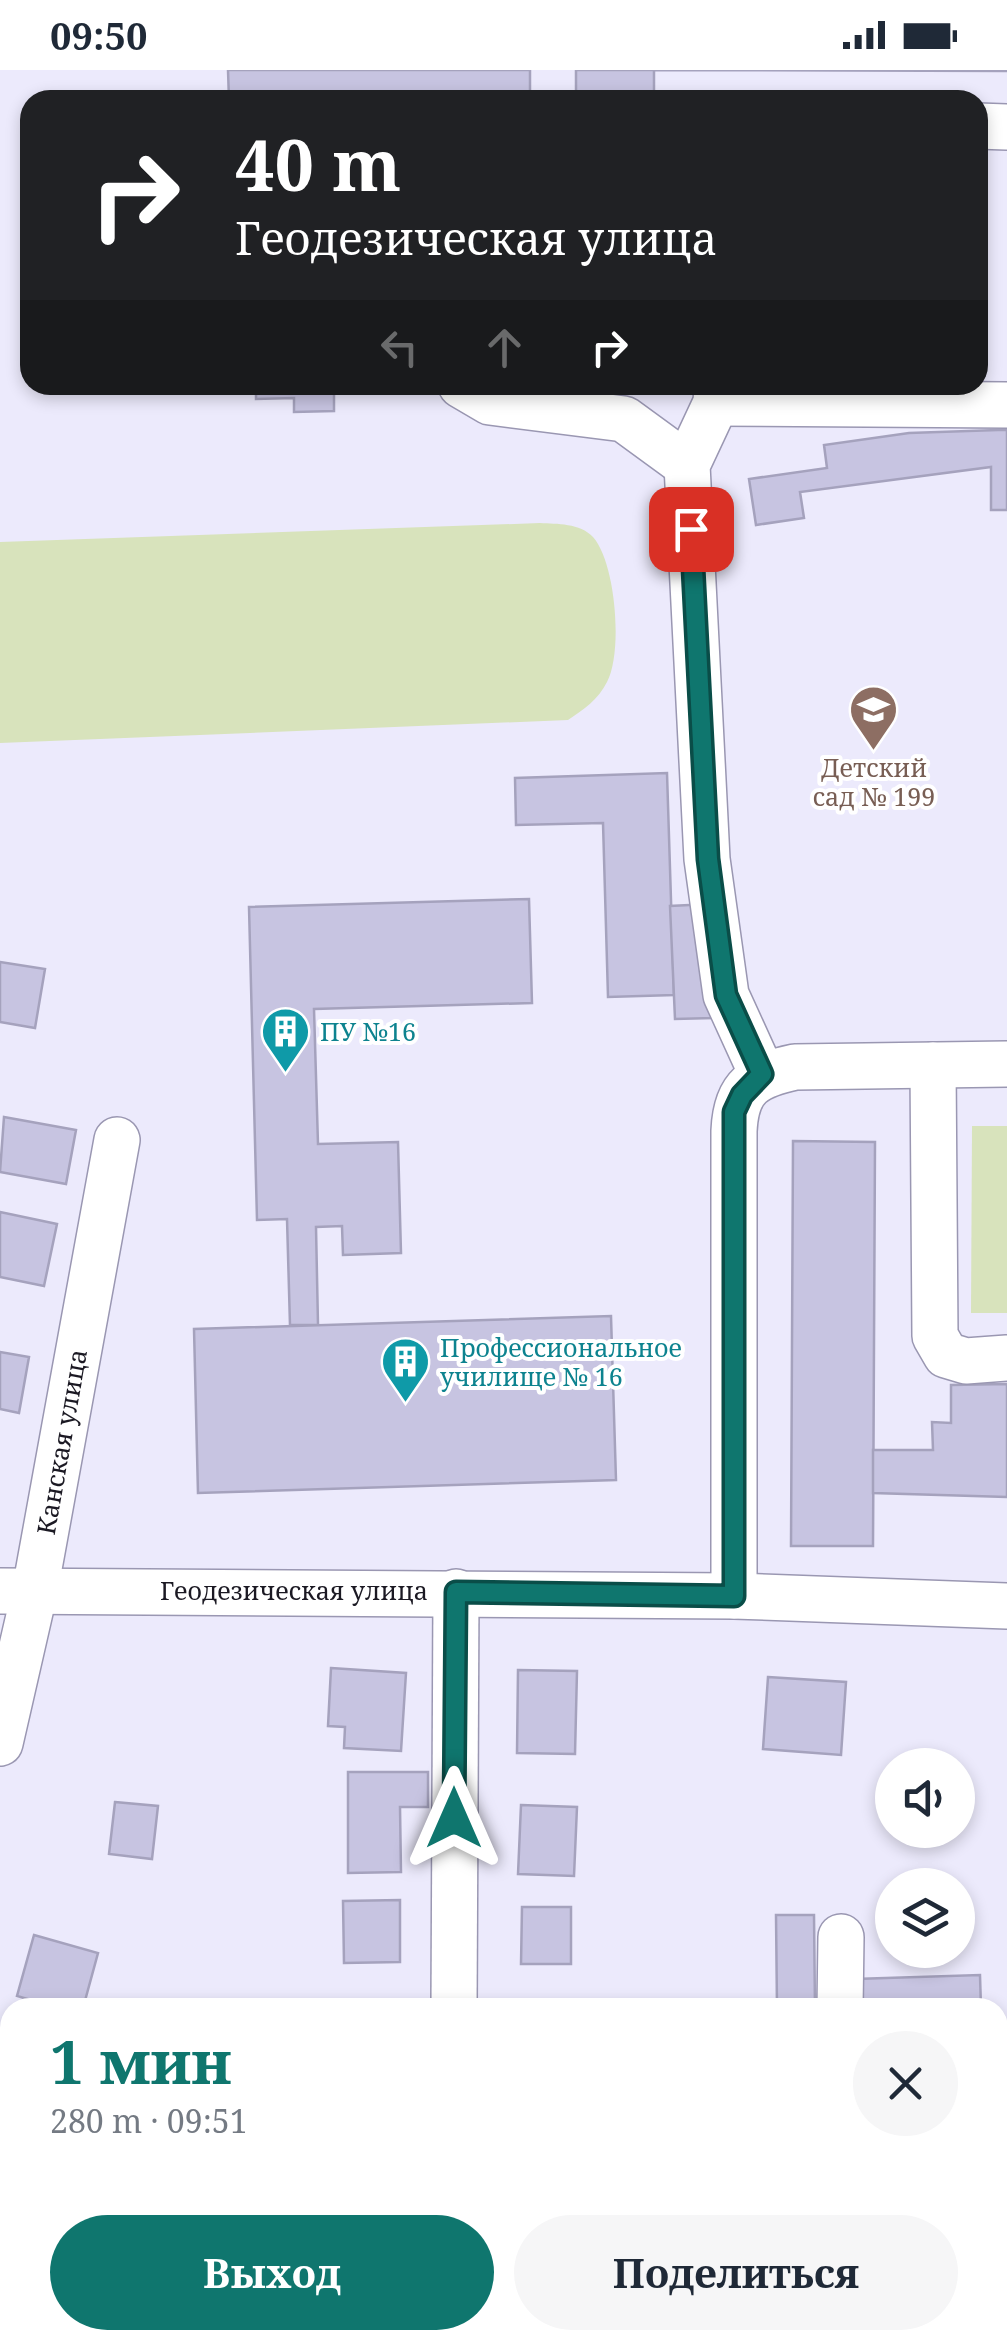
<!DOCTYPE html>
<html lang="ru">
<meta charset="utf-8">
<style>
body{margin:0;font-family:"Noto Serif",serif;background:#f6f6f7;color:#1f2937;height:100vh;display:flex;flex-direction:column;font-size:38px;white-space:nowrap}
*{box-sizing:border-box;margin:0}
p{font-size:32px;color:#747a83}
.icon{flex:none;width:55px;height:55px;fill:none;stroke:currentColor;stroke-width:2;stroke-linecap:round;stroke-linejoin:round}
.map{position:relative;flex:1;overflow:hidden}
.drawer{position:absolute;left:0px;top:1928px;width:1008px;height:352px;display:flex;flex-direction:column;background:#fff;border-radius:30px 30px 0 0;box-shadow:0 5px 15px #0003}
.drawer>*{flex:none}
.hud{position:absolute;left:20px;top:20px;width:968px;height:305px;border-radius:30px;box-shadow:0 5px 15px #0003;background:#202124;color:#fff;overflow:hidden}
.buttons{position:absolute;left:875px;top:1678px;display:grid;gap:20px}
.buttons a{display:grid;place-items:center;width:100px;height:100px;border-radius:50%;background:#fff;box-shadow:0 5px 15px #0003;font-size:50px}
.pin{position:absolute;display:grid;place-items:center;width:85px;height:85px;color:#fff;margin:-42px;border-radius:20px;box-shadow:0 5px 15px #0006}
.me{position:absolute;width:110px;margin:-55px;rotate:0deg;stroke-linejoin:round;filter:drop-shadow(0 0 8px #0008)}
.turn{display:flex;align-items:center;gap:35px;height:210px;padding:0 50px;font-size:45px}
.turn .icon{width:130px;height:130px;stroke-width:2.5}
.turn b{display:block;font-size:70px;line-height:85px}
.lanes{display:flex;align-items:center;height:95px;padding:0 50px;background:#0003;justify-content:center;gap:50px;direction:ltr}
.lanes .off{opacity:.35}
.round{display:grid;place-items:center;flex:none;width:105px;height:105px;border-radius:52px;background:#f6f6f7}
.head{display:flex;align-items:center;justify-content:space-between;height:170px;padding:0 50px}
h1{font-size:60px;font-weight:700;line-height:75px;color:#0f766e}
.button{display:flex;gap:20px;margin-top:auto;padding:20px 50px}
.button a{flex:1;height:115px;border-radius:60px;background:#0f766e;color:#fff;font-size:40px;font-weight:700;line-height:115px;text-align:center}
.button a+a{background:#f6f6f7;color:#1f2937}
.status{display:flex;justify-content:space-between;align-items:center;height:70px;padding:0 50px;background:#fff;direction:ltr}
.status svg{height:28px;fill:currentColor}
.map>svg:first-child{display:block}
.green{fill:#d8e3bc}
.building{fill:#c7c4e1;stroke:#a5a2bd;stroke-width:2.5}
.lines{fill:none;stroke-linecap:round;stroke-linejoin:round}
.minor-casing{stroke:#9a97b2;stroke-width:48}
.minor{stroke:#fff;stroke-width:45}
.route-casing{stroke:#0a4d48;stroke-width:25}
.route{stroke:#0f766e;stroke-width:18}
.labels{text-anchor:middle;stroke-width:8;stroke-linejoin:round;paint-order:stroke}
.education-label{font-size:25px;fill:#785e54;stroke:#fff}
.culture-label{font-size:25px;fill:#0d838f;stroke:#fff;text-anchor:start}
.street-label{font-size:25px;fill:#1b1923;stroke:#fff}
</style>
<div class="status"><b>09:50</b><svg viewBox="0 0 49 12"><path d="M0 12V9h3v3zM5 12V6h3v6zM10 12V3h3v9zM15 12V0h3v12zM26 1h20v11H26zM47 4h2v5h-2z"/></svg></div>
<div class="map">
<svg width="1007" height="2278" viewBox="0 0 1007 2278">
<rect width="100%" height="100%" fill="#eceafc"/>
<g class="green">
<path d="M540,453C557,454 580,453 593,467C616,493 623,582 607,612C598,630 584,639 568,650L0,673V472Z"/>
<polygon points="972,1056 1007,1056 1007,1243 971,1243"/>
</g>
<g class="building">
<polygon points="228,0 530,0 530,28 229,30"/>
<polygon points="576,0 1007,0 1007,1 654,0 654,30 576,30"/>
<polygon points="256,315 334,315 334,341 294,342 294,328 256,329"/>
<polygon points="998,360 1007,360 1007,440 991,440 991,397 800,422 804,448 756,455 749,409 827,398 824,375 909,363"/>
<polygon points="667,703 674,925 608,927 603,753 516,755 515,708"/>
<polygon points="529,829 532,933 314,939 318,1074 398,1072 401,1183 343,1185 342,1156 316,1157 318,1255 290,1255 287,1149 257,1150 249,837"/>
<polygon points="709,834 713,948 675,949 670,836"/>
<polygon points="0,892 45,899 35,958 0,952"/>
<polygon points="4,1047 76,1060 66,1114 0,1102"/>
<polygon points="793,1071 875,1072 873,1476 791,1476"/>
<polygon points="0,1142 57,1154 44,1216 0,1207"/>
<polygon points="611,1246 616,1410 198,1423 194,1259"/>
<polygon points="0,1282 29,1287 19,1343 0,1339"/>
<polygon points="1007,1314 1007,1427 873,1423 873,1380 933,1380 932,1352 951,1353 951,1315"/>
<polygon points="331,1598 406,1603 401,1681 344,1678 345,1657 328,1656"/>
<polygon points="518,1600 577,1601 575,1684 517,1683"/>
<polygon points="768,1607 846,1612 841,1685 763,1679"/>
<polygon points="348,1702 428,1702 428,1737 400,1737 401,1802 348,1803"/>
<polygon points="115,1732 158,1736 152,1789 109,1784"/>
<polygon points="521,1735 577,1737 574,1806 518,1804"/>
<polygon points="400,1830 400,1892 344,1893 343,1831"/>
<polygon points="522,1837 571,1837 571,1894 521,1894"/>
<polygon points="776,1845 814,1845 815,1938 777,1938"/>
<polygon points="34,1865 98,1883 83,1938 58,1938 17,1926"/>
<polygon points="980,1905 981,1938 856,1938 855,1909"/>
<rect x="779" y="2270" width="38" height="8"/>
<polygon points="863,2270 988,2270 988,2278 864,2278"/>
</g>
<g class="lines">
<defs>
<g id="minor">
<polyline points="978,56 1007,57"/>
<polyline points="461,315 490,332 624,349 687,395"/>
<polyline points="717,315 716,333 687,395 707,789 726,925 762,1004"/>
<polyline points="716,333 1007,335"/>
<polyline points="933,995 935,1266 946,1285 966,1291 1007,1288"/>
<polyline points="0,1521 734,1526 1007,1536"/>
<path d="M734,1526V1061C736,1016 754,1006 795,997L1007,994"/>
<polyline points="0,1673 35,1520 117,1070"/>
<polyline points="454,1938 456,1522"/>
<polyline points="840,1938 841,1867"/>
<polyline points="840,2270 840,2278"/>
<polyline points="452,2278 452,2270"/>
</g>
</defs>
<use href="#minor" class="minor-casing"/>
<use href="#minor" class="minor"/>
</g>
<g class="lines">
<defs>
<polyline id="route" points="454,1748 456,1522 734,1526 734,1042 742,1025 762,1004 726,925 708,789 691,459"/>
</defs>
<use href="#route" class="route-casing"/>
<use href="#route" class="route"/>
</g>
<defs>
<symbol id="school-pin" viewBox="-11 -11 22 30"><path d="M0 17L-7.5 6A9.5 9.5 0 1 1 7.5 6Z" fill="#8d6e63" stroke="#fff"/><path d="M0-5L7-2L0 1L-7-2ZM-4 1L0 2.5L4 1V4Q0 6-4 4Z" fill="#fff"/></symbol>
<symbol id="building-pin" viewBox="-11 -11 22 30"><path d="M0 17L-7.5 6A9.5 9.5 0 1 1 7.5 6Z" fill="#0f9aa8" stroke="#fff"/><path d="M-4-6H4V6H1V3H-1V6H-4ZM-2.5-4.3h1.7v1.8h-1.7ZM.8-4.3h1.7v1.8H.8ZM-2.5-1h1.7V.8h-1.7ZM.8-1h1.7V.8H.8Z" fill="#fff"/></symbol>
</defs>
<g fill-rule="evenodd">
<use href="#school-pin" x="846" y="612" width="55" height="75"/>
<use href="#building-pin" x="258" y="934" width="55" height="75"/>
<use href="#building-pin" x="378" y="1264" width="55" height="75"/>
</g>
<g class="labels">
<g class="education-label">
<text x="874" y="707">Детский<tspan x="874" dy="29">сад № 199</tspan></text>
</g>
<g class="culture-label">
<text x="320" y="971">ПУ №16</text>
<text x="440" y="1287">Профессиональное<tspan x="440" dy="29">училище № 16</tspan></text>
</g>
<g class="street-label">
<text transform="translate(62 1372) rotate(-80)" y="9">Канская улица</text>
<text x="294" y="1530">Геодезическая улица</text>
</g>
</g>
</svg>
<div class="buttons">
<a><svg class="icon" aria-label="sound" viewBox="0 0 24 24"><path d="M4 9h4l5-4v14l-5-4H4zM17 9q2 3 0 6"/></svg></a>
<a><svg class="icon" aria-label="layers" viewBox="0 0 24 24"><path d="M12 4l9 5-9 5-9-5zM3 14l9 5 9-5"/></svg></a>
</div>
<div class="pin" style="left:691px;top:459px;background:#d93025"><svg class="icon" aria-label="arrive" viewBox="0 0 24 24"><path d="M6 21V4h12l-3 4 3 4H6"/></svg></div>
<svg class="me" style="left:454px;top:1748px" viewBox="-20 -20 40 40"><path d="M0-17L14 15 0 8-14 15z" fill="#0f766e" stroke="#fff" stroke-width="4"/></svg>
<div class="hud">
<div class="turn"><svg class="icon" aria-label="right" viewBox="0 0 24 24"><path d="M7 20v-9h11M14 6l5 5-5 5"/></svg><div><b>40 m</b>Геодезическая улица</div></div>
<div class="lanes"><svg class="icon off" aria-label="left" viewBox="0 0 24 24"><path d="M17 20v-9H6M10 6l-5 5 5 5"/></svg><svg class="icon off" aria-label="ahead" viewBox="0 0 24 24"><path d="M12 20V5M6 11l6-6 6 6"/></svg><svg class="icon" aria-label="right" viewBox="0 0 24 24"><path d="M7 20v-9h11M14 6l5 5-5 5"/></svg></div>
</div>
<section class="drawer">
<div class="head"><div><h1>1 мин</h1><p>280 m · 09:51</p></div><a class="round"><svg class="icon" aria-label="close" viewBox="0 0 24 24"><path d="M6 6l12 12M18 6L6 18"/></svg></a></div>
<div class="button"><a>Выход</a><a>Поделиться</a></div>
</section>
</div>
